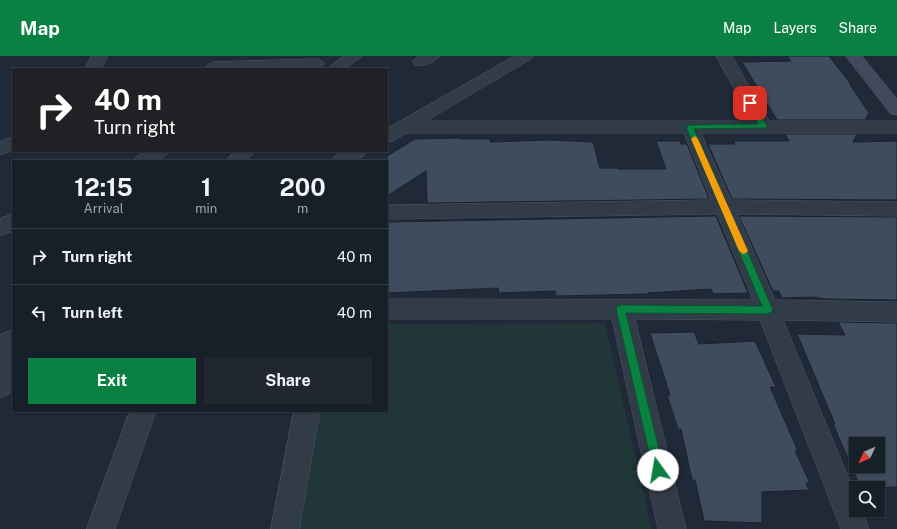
<!DOCTYPE html>
<style>
body{margin:0;font-family:"Public Sans",sans-serif;background:#202731;color:#f1f3f6;height:100vh;display:flex;flex-direction:column;font-size:15px;white-space:nowrap}
*{box-sizing:border-box;margin:0}
p{font-size:13px;color:#9ea2a8}
.icon{flex:none;width:22px;height:22px;fill:none;stroke:currentColor;stroke-width:2;stroke-linecap:round;stroke-linejoin:round}
.map{position:relative;flex:1;overflow:hidden}
.side{position:absolute;left:12px;top:104px;width:376px;height:252px;display:flex;flex-direction:column;background:#171f29;border-radius:0px;box-shadow:0 1px 3px #0004,0 0 0 1px #363d46}
.side>*{flex:none}
.top-card{position:absolute;left:12px;top:12px;width:376px;height:84px;border-radius:0px;box-shadow:0 1px 3px #0004,0 0 0 1px #363d46;background:#202124;color:#fff;overflow:hidden}
.needle{width:26px;rotate:226deg}
.tools{position:absolute;left:849px;top:381px;display:grid;gap:8px}
.tools a{display:grid;place-items:center;width:36px;height:36px;border-radius:0px;background:#171f29;box-shadow:0 1px 3px #0004,0 0 0 1px #363d46;font-size:20px}
.pin{position:absolute;display:grid;place-items:center;width:34px;height:34px;color:#fff;margin:-17px;border-radius:8px;box-shadow:0 2px 6px #0006}
.me{position:absolute;width:44px;margin:-22px;rotate:347deg;stroke-linejoin:round;filter:drop-shadow(0 0 3px #0008)}
.turn{display:flex;align-items:center;gap:14px;height:84px;padding:0 16px;font-size:18px}
.turn .icon{width:52px;height:52px;stroke-width:2.5}
.turn b{display:block;font-size:28px;line-height:34px}
.eta{display:flex;justify-content:space-evenly;align-items:center;height:68px;text-align:center}
.eta b{font-size:24px;font-weight:700;line-height:28px}
.primary-button{display:flex;gap:8px;margin-top:auto;padding:8px 16px}
.primary-button a{flex:1;height:46px;border-radius:0px;background:#0b8043;color:#fff;font-size:16px;font-weight:700;line-height:46px;text-align:center}
.primary-button a+a{background:#202731;color:#f1f3f6}
ul{padding:0;list-style:none}
li{display:flex;align-items:center;gap:12px;height:56px;padding:0 16px;border-top:1px solid #363d46}
li div{flex:1}
li b{display:block;font-size:15px}
li em{font-style:normal}
header{display:flex;align-items:center;gap:24px;box-sizing:border-box;height:56px;padding:0 20px;background:#0b8043;color:#fff}
header strong{font-size:19px}
nav{display:flex;gap:22px;margin-inline-start:auto;font-size:14px}
.map>svg:first-child{display:block}
.green{fill:#203638}
.building{fill:#3f4c5d;stroke:#1a222e;fill-rule:evenodd}
.lines{fill:none;stroke-linecap:round;stroke-linejoin:round}
.minor-casing{stroke:#4d5663;stroke-width:1}
.secondary-casing{stroke:#4d5663;stroke-width:1}
.minor{fill:#323b48;fill-rule:evenodd}
.secondary{fill:#404a5b;fill-rule:evenodd}
.route{fill:#0b8043;stroke:#07532c}
.slow{fill:#f59e0b}
</style>
<header>
<strong>Map</strong>
<nav><a>Map</a><a>Layers</a><a>Share</a></nav>
</header>
<div class="map">
<svg width="897" height="473" viewBox="0 0 897 473">
<rect width="100%" height="100%" fill="#1f2937"/>
<polygon class="green" points="605,267 652,473 299,473 318,355 387,355 387,268"/>
<g class="building">
<polygon points="787,0 829,0 850,27 849,27 869,57 865,64 777,64 742,6 791,5"/>
<polygon points="785,78 857,78 853,86 897,85 897,144 732,143 708,88 735,88 733,85 789,85"/>
<polygon points="460,82 460,83 490,83 490,86 549,84 593,86 600,112 617,112 618,113 666,113 656,85 680,85 681,88 687,88 709,143 427,147 426,115 387,140 387,100 415,83"/>
<polygon points="716,160 748,237 713,238 711,233 648,237 648,238 556,240 555,235 499,237 498,232 387,237 387,166"/>
<polygon points="739,160 897,161 897,244 826,243 812,241 782,242 779,235 773,235"/>
<path d="M838,266L897,267V431L861,432L833,368H835L797,278L845,279ZM856,388H878V410H856Z"/>
<polygon points="694,276 699,288 755,285 776,331 770,331 798,395 795,395 810,427 806,427 809,434 762,436 762,467 704,465 695,424 692,424 681,373 678,373 667,339 670,339 650,277"/>
</g>
<g class="lines">
<defs>
<g id="minor">
<polygon points="92,0 108,0 101,13 85,13"/>
<polygon points="344,0 362,0 345,13 327,13"/>
<path d="M420,0H440C434,7 423,11 415,9L412,6L415,3Z"/>
<polygon points="515,0 534,0 531,3 426,65 752,65 716,0 732,0 769,65 897,65 897,77 701,77 731,144 897,146 897,160 737,158 775,244 897,246 897,266 783,264 856,440 856,454 862,454 869,473 841,473 760,264 635,263 686,473 658,473 612,263 387,263 387,243 753,244 717,158 387,163 387,149 711,144 684,77 407,77 393,85 387,87 387,73"/>
<polygon points="317,3 322,5 325,8 322,11 303,13 208,13 206,11 209,8 214,6"/>
<polygon points="13,81 13,94 0,99 0,86"/>
<path d="M146,95H169C161,108 146,105 133,105L136,101Z"/>
<polygon points="235,95 255,95 246,105 226,105"/>
<path d="M344,95H368C360,108 344,105 331,105L334,101Z"/>
<polygon points="13,158 13,175 0,180 0,163"/>
<polygon points="13,274 13,330 9,338 0,342 0,306 3,301 0,302 0,279"/>
<polygon points="130,355 156,355 115,473 87,473"/>
<polygon points="294,355 320,355 299,473 271,473"/>
</g>
<polygon id="secondary" points="846,0 862,0 897,43 897,59 891,58"/>
</defs>
<use href="#minor" class="minor-casing"/>
<use href="#secondary" class="secondary-casing"/>
<use href="#minor" class="minor"/>
<use href="#secondary" class="secondary"/>
</g>
<polygon class="route" points="748,45 752,45 767,70 766,72 694,73 773,254 771,256 768,258 626,257 664,414 662,418 658,420 654,418 653,414 616,253 617,250 621,249 762,250 686,71 690,69 758,68 747,47"/>
<polygon class="slow" points="695,80 698,83 748,195 746,197 743,198 739,195 691,83"/>
</svg>
<div class="tools">
<a><svg class="needle" viewBox="-14 -14 28 28"><path d="M0-13l5 13h-10z" fill="#e53935"/><path d="M0 13l5-13h-10z" fill="#9ea2a8"/></svg></a>
<a><svg class="icon" aria-label="search" viewBox="0 0 24 24"><circle cx="10" cy="10" r="6"/><path d="M15 15l6 6"/></svg></a>
</div>
<div class="pin" style="left:750px;top:47px;background:#d93025"><svg class="icon" aria-label="arrive" viewBox="0 0 24 24"><path d="M6 21V4h12l-3 4 3 4H6"/></svg></div>
<svg class="me" style="left:658px;top:414px" viewBox="-20 -20 40 40"><circle r="19" fill="#fff"/><path d="M0-13L10 11 0 6-10 11z" fill="#0b8043"/></svg>
<div class="top-card">
<div class="turn"><svg class="icon" aria-label="right" viewBox="0 0 24 24"><path d="M7 20v-9h11M14 6l5 5-5 5"/></svg><div><b>40 m</b>Turn right</div></div>
</div>
<section class="side">
<div class="eta">
<div><b>12:15</b><p>Arrival</p></div>
<div><b>1</b><p>min</p></div>
<div><b>200</b><p>m</p></div>
</div>
<ul>
<li><svg class="icon" aria-label="right" viewBox="0 0 24 24"><path d="M7 20v-9h11M14 6l5 5-5 5"/></svg><div><b>Turn right</b></div><em>40 m</em></li>
<li><svg class="icon" aria-label="left" viewBox="0 0 24 24"><path d="M17 20v-9H6M10 6l-5 5 5 5"/></svg><div><b>Turn left</b></div><em>40 m</em></li>
</ul>
<div class="primary-button"><a>Exit</a><a>Share</a></div>
</section>
</div>
